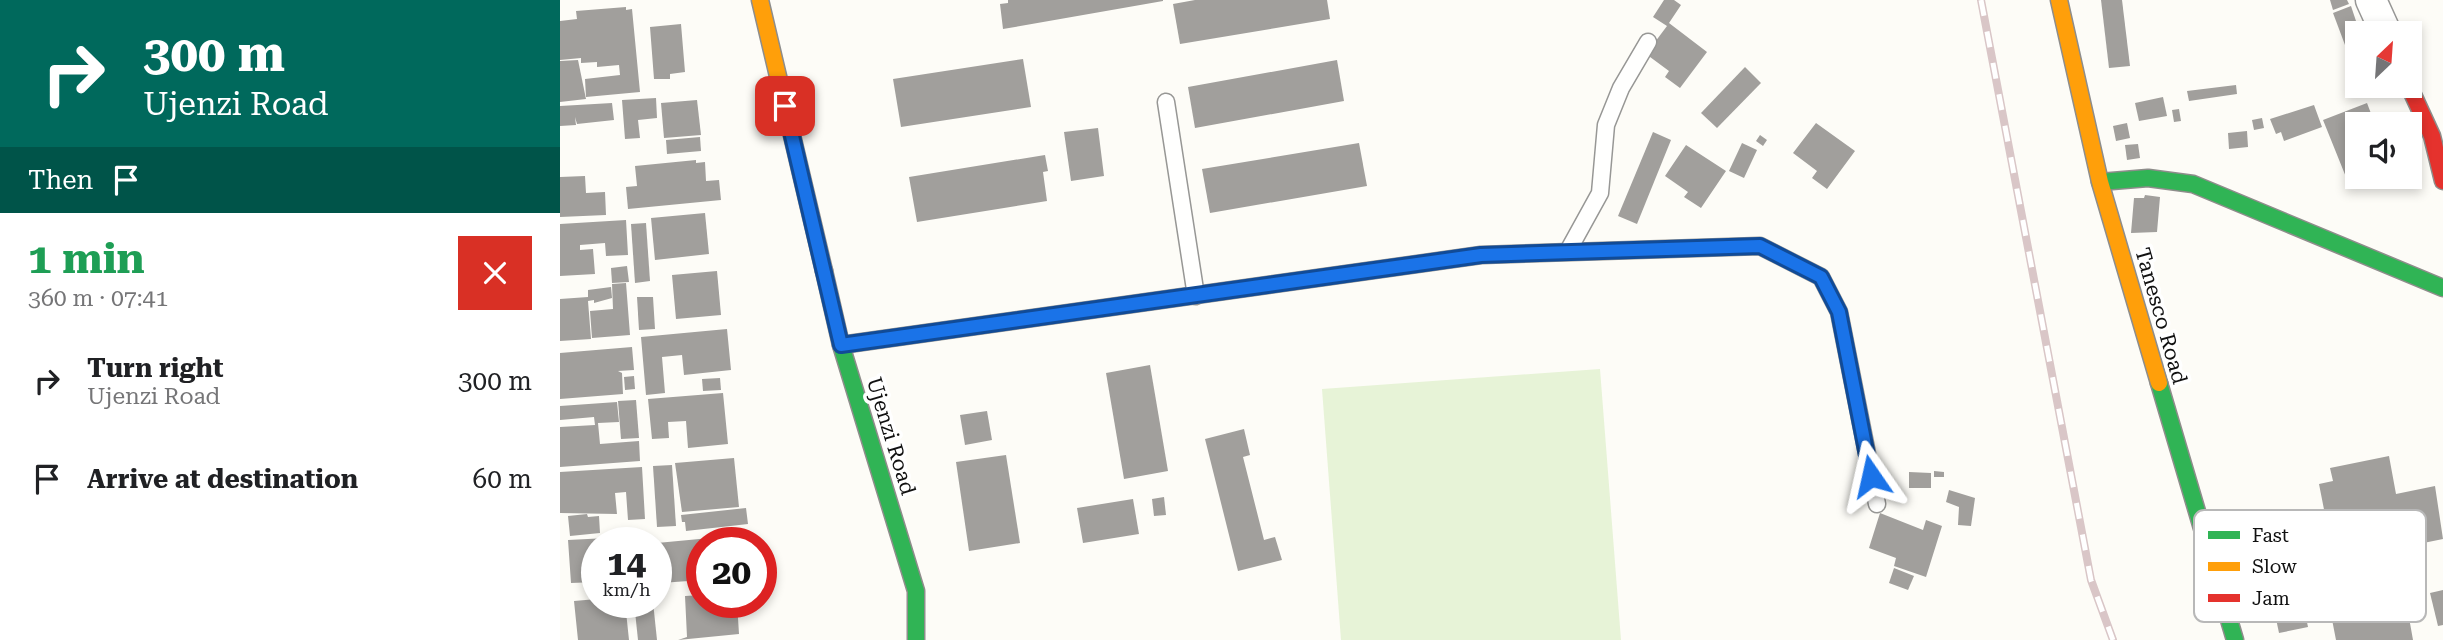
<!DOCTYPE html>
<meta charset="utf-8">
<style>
body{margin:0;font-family:"Roboto Serif",serif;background:#f2f2f2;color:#202124;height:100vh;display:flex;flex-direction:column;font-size:26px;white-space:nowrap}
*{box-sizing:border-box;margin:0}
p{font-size:23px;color:#757577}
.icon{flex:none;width:38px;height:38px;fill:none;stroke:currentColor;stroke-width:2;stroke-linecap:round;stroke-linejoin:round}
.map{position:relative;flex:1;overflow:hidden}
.drawer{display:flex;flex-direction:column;background:#fff;width:560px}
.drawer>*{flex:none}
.hud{background:#00695c;color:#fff;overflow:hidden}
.needle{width:46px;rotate:25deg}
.buttons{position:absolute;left:1785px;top:21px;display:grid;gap:14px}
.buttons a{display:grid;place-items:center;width:77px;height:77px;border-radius:0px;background:#fff;box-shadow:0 4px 10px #0003;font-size:35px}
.speed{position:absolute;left:21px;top:527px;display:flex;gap:14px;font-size:35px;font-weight:700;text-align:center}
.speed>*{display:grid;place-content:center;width:91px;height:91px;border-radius:50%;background:#fff;box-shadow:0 4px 10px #0003;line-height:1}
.speed small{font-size:18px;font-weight:400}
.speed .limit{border:10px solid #d22;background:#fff;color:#111}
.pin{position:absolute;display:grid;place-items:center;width:60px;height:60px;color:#fff;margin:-30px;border-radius:14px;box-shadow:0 4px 10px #0006}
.me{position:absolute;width:77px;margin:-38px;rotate:349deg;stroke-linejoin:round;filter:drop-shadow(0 0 5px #0008)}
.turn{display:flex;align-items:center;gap:24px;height:147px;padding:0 28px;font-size:32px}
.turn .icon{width:91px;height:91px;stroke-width:2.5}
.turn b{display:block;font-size:49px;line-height:60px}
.then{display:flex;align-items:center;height:66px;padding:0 28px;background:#0003;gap:14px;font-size:26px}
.round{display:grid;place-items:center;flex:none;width:74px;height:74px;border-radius:0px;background:#f2f2f2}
.head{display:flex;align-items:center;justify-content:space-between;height:119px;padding:0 28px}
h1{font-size:42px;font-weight:700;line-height:52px;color:#1e9e55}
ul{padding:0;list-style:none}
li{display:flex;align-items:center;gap:21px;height:98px;padding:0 28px}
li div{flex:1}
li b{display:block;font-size:26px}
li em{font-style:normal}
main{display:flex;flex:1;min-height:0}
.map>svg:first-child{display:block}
.green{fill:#e7f3d7}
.building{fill:#a19f9c}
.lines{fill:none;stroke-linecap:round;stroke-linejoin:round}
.lane-casing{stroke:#979795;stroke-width:19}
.street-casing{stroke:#979795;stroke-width:33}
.fast-casing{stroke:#8e8d8b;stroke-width:19}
.slow-casing{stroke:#8e8d8b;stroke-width:19}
.jam-casing{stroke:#8e8d8b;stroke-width:19}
.lane{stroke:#fffffe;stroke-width:16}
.street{stroke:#fffffe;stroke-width:30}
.fast{stroke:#30b455;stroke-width:16}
.slow{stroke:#ff9f0a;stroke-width:16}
.jam{stroke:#e5322d;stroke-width:16}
.rail-casing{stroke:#d9c6c7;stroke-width:8}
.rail{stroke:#fff;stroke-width:5;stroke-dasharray:16;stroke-linecap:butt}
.route-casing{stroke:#114b97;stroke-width:18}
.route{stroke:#1a73e8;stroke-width:12}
.labels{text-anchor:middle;stroke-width:7;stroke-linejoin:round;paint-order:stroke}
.street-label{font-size:21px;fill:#111;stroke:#fff}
.key{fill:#fff;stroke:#b8b8b8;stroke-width:2}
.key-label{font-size:19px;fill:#111}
</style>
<main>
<section class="drawer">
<div class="hud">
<div class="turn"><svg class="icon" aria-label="right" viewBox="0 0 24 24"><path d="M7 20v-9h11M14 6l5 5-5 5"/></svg><div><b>300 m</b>Ujenzi Road</div></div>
<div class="then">Then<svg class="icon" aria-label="arrive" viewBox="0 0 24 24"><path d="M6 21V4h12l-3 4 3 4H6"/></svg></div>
</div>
<div class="head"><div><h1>1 min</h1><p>360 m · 07:41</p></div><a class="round" style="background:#d93025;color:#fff"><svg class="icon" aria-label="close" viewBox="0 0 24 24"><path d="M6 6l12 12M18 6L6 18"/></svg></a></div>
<ul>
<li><svg class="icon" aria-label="right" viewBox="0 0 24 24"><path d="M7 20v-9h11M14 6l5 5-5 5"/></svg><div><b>Turn right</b><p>Ujenzi Road</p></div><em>300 m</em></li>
<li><svg class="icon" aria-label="arrive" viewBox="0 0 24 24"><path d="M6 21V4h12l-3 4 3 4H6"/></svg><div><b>Arrive at destination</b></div><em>60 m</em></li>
</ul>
</section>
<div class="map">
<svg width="1883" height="640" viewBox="0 0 1883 640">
<rect width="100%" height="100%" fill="#fdfcf7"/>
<polygon class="green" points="1040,369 1061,640 781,640 762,389"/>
<g class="building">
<polygon points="448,0 603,0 603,1 443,29 440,4 448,3"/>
<polygon points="635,0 767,0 770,19 620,44 613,4"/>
<polygon points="1104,0 1114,0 1121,5 1109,23 1147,52 1120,88 1105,77 1109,71 1086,54 1107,26 1093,17"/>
<polygon points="1541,0 1562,0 1570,66 1549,68"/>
<polygon points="1770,0 1787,0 1789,4 1773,10"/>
<polygon points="1791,6 1800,33 1797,33 1797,77 1773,13"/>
<polygon points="66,7 66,10 72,9 80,92 26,97 25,79 60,75 59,65 37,67 37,62 21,63 21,58 0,60 0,21 17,19 16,11"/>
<polygon points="121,24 125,72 110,74 110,79 94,79 90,27"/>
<polygon points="463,59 471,107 341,127 333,79"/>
<polygon points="18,60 26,99 0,102 0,61"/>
<polygon points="777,60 784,101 635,128 628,87"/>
<polygon points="1185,67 1201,83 1157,128 1141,113"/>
<polygon points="1676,85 1677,94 1629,101 1627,91"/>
<polygon points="1603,97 1607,116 1579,121 1575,103"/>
<polygon points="96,98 97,118 78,120 80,138 65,139 62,100"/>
<polygon points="137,100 141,135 104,138 101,103"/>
<polygon points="52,103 54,120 17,124 15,117 16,125 0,126 0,106"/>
<polygon points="1807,103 1815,124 1797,124 1797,177 1816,177 1790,187 1763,120"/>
<polygon points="1754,105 1762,127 1724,141 1721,132 1716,134 1710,119"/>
<polygon points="1619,109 1621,121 1614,122 1612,110"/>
<polygon points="1702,118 1704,128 1694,130 1692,120"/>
<polygon points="1256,123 1295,151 1267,189 1252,178 1257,171 1233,153"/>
<polygon points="1567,123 1570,138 1556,141 1553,126"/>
<polygon points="538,128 544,176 511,181 504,132"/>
<polygon points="1687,131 1688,147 1669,149 1668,133"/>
<polygon points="1093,132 1111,140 1077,224 1058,216"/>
<polygon points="1200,135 1207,140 1203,146 1196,141"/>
<polygon points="140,137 141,151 107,154 106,140"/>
<polygon points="799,143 807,186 650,213 642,169"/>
<polygon points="1182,143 1197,150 1184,178 1169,171"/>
<polygon points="1578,144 1580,158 1567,160 1565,145"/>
<polygon points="1126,145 1166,171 1141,208 1124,197 1128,192 1105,176"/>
<polygon points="485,155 488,171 483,172 487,201 357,222 349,177"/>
<polygon points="136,160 136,163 145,162 146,181 159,180 161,200 68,209 66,187 77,186 75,166"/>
<polygon points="25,176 26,193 45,192 46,215 0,217 0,177"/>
<polygon points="1585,195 1600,197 1597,232 1571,233 1574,198 1584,198"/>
<polygon points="145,213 149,254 95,260 91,218"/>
<polygon points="66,220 68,255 46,256 45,243 20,245 20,250 33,249 35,274 0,276 0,224"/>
<polygon points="86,223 90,281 75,283 71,224"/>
<polygon points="67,266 69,282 52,283 51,268"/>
<polygon points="157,271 161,315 116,319 112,275"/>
<polygon points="66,283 70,335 32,338 30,311 53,309 52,284"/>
<polygon points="51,287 52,298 34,303 34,300 28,301 31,339 0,341 0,299 28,297 28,290"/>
<polygon points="77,297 93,297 95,329 79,330"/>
<polygon points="167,329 171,370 124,375 122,355 102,357 105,393 86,395 81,337"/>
<polygon points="72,347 74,370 58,371 62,373 63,394 0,399 0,353"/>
<polygon points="590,365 608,471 564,479 546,373"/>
<polygon points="74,376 75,389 65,390 64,377"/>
<polygon points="160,378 161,390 143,391 142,379"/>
<polygon points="163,393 168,444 128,448 126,421 108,422 109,438 92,439 88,399"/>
<polygon points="76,400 79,438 61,439 58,401"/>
<polygon points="57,402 59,422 38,423 40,444 79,441 80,461 0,467 0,427 35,425 34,417 0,420 0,406"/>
<polygon points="427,411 432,440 405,445 400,415"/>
<polygon points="684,429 690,455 683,457 704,540 715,537 722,560 678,571 645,439"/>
<polygon points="446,455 460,543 409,551 396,462"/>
<polygon points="1829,456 1836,494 1875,486 1883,539 1829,550 1831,562 1810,566 1806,544 1772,550 1759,484 1773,481 1770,468"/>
<polygon points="174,458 179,507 122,512 115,463"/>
<polygon points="112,465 116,526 97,527 93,466"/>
<polygon points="82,467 85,519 68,520 66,492 55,493 57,514 0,513 0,472"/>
<polygon points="1374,471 1384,472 1384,477 1374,477"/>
<polygon points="1349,472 1371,473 1371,488 1349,488"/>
<polygon points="1389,490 1415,498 1411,526 1398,525 1399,507 1386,502"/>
<polygon points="604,497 606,515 594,516 592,499"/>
<polygon points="573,499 579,534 523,543 517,508"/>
<polygon points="186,508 188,524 126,531 125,522 122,522 121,515"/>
<polygon points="1320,513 1363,530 1366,520 1382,526 1366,577 1334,566 1336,558 1309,548"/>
<polygon points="27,514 28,517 39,516 40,533 10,536 8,516"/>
<polygon points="172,533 173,542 142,542 142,580 101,583 97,543 150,538 150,535"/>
<polygon points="87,536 87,542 37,542 37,582 11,583 8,540"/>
<polygon points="1334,568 1354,576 1348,590 1329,583"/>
<polygon points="1883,590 1883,625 1878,626 1870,593"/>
<polygon points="142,595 142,602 177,602 179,634 118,640 127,637 125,596"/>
<polygon points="1845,595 1853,640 1776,640 1769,604 1793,600 1794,604"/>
<polygon points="37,599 37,602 65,602 69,640 18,640 14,601"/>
<polygon points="74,602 93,602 97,640 78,640"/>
<polygon points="1744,608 1748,627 1719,633 1715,614"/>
</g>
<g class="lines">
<defs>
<g id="lane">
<polyline points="606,102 636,296"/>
<polyline points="1008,251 1040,193 1046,125 1061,88 1088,42"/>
<polyline points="281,345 921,255 1200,246 1261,277 1279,312 1317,504"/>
</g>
<polyline id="street" points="1811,0 1826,33"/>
<g id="fast">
<polyline points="1540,182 1588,178 1633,184 1883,288"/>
<polyline points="264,271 281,345 356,591 356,640"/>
<polyline points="1599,383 1675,640"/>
</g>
<g id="slow">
<polyline points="200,0 264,271"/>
<polyline points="1499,0 1540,182 1599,383"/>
</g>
<polyline id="jam" points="1849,86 1872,136 1883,181"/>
</defs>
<use href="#lane" class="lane-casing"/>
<use href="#street" class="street-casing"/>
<use href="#fast" class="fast-casing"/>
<use href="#slow" class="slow-casing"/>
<use href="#jam" class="jam-casing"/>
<use href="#lane" class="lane"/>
<use href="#street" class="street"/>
<use href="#fast" class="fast"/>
<use href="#slow" class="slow"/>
<use href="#jam" class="jam"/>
<defs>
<polyline id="rail" points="1421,0 1531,580 1553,640"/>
</defs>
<use href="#rail" class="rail-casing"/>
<use href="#rail" class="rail"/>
</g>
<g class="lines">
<defs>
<polyline id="route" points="225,106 281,345 921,255 1200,246 1261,277 1279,312 1311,476"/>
</defs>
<use href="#route" class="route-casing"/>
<use href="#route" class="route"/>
</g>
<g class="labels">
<g class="street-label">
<text transform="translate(1601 316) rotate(74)" y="7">Tanesco Road</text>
<text transform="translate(331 436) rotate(73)" y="7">Ujenzi Road</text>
</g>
</g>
<rect x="1634" y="510" width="232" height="112" rx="10" class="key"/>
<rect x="1648" y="531" width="32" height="8" fill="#30b455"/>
<rect x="1648" y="562" width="32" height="9" fill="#ff9f0a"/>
<rect x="1648" y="594" width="32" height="8" fill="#e5322d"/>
<g class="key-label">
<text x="1692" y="542">Fast</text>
<text x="1692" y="573">Slow</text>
<text x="1692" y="605">Jam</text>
</g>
</svg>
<div class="buttons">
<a><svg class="needle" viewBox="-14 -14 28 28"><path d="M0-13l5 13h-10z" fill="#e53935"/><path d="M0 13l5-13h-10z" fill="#757577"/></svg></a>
<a><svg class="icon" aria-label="sound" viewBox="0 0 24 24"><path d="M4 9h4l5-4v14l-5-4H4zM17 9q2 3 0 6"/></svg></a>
</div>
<div class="speed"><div>14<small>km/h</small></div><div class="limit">20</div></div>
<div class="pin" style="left:225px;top:106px;background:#d93025"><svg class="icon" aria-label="arrive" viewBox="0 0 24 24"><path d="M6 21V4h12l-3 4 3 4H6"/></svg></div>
<svg class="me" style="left:1311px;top:476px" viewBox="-20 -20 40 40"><path d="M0-17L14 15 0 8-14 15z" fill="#1a73e8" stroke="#fff" stroke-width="4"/></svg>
</div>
</main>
